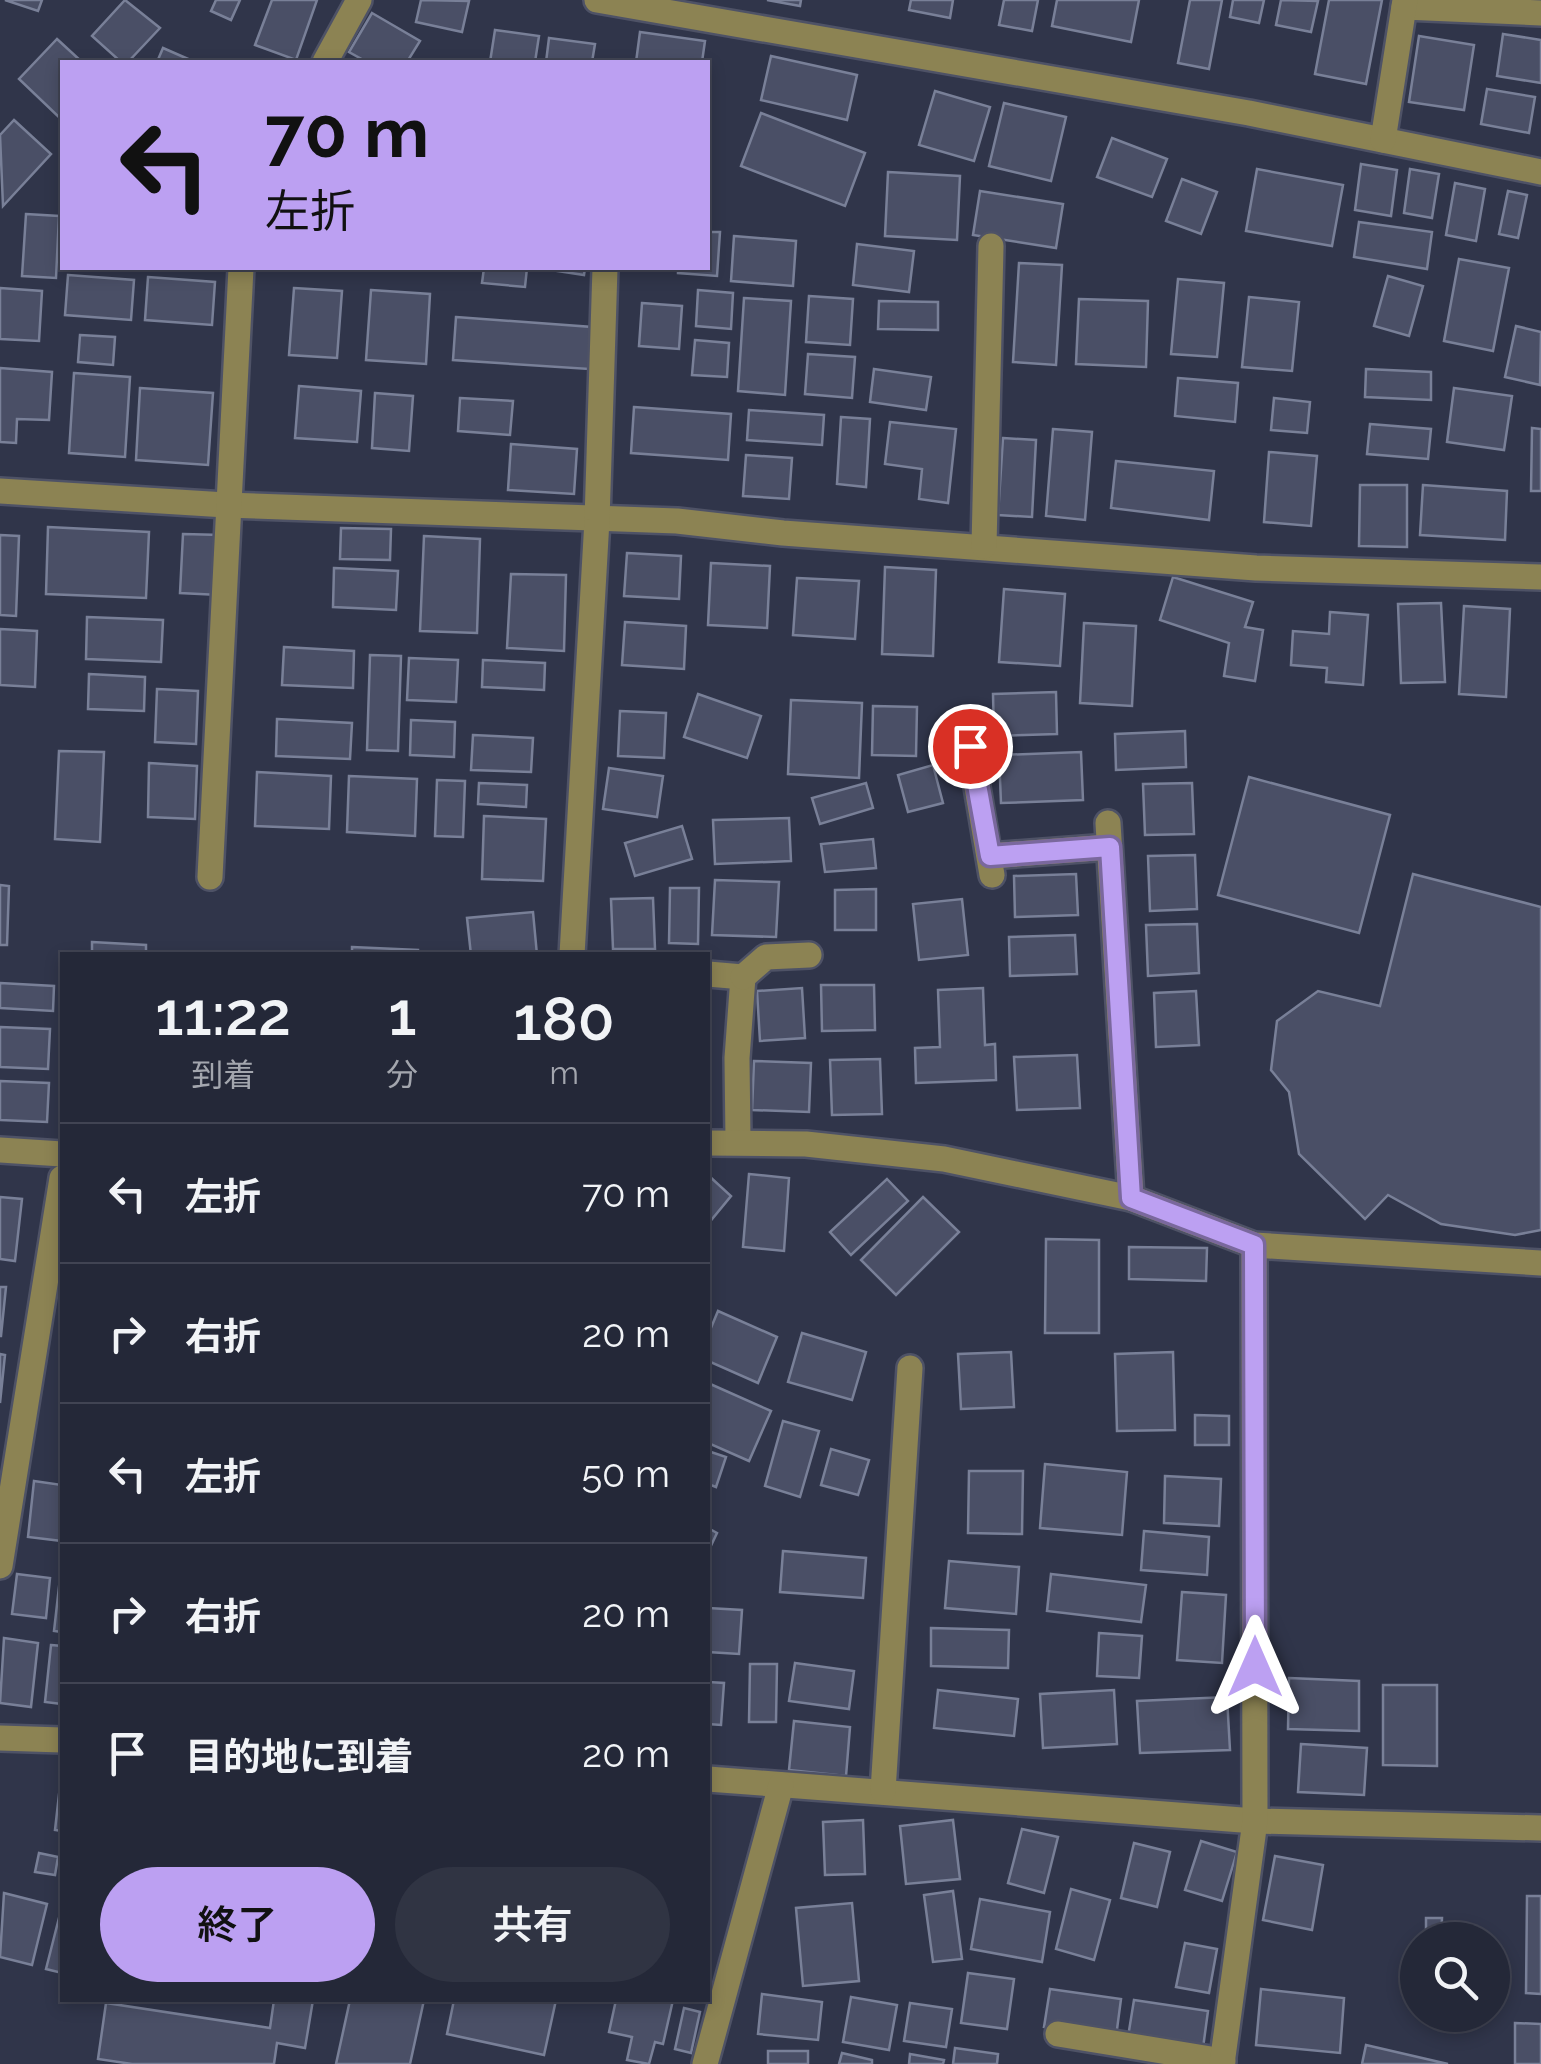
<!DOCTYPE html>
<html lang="ja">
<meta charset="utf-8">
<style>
body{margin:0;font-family:Raleway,"Noto Sans JP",sans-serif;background:#303443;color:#f1f3f6;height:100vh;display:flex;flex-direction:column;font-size:38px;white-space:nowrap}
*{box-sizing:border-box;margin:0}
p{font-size:32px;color:#a3a6ae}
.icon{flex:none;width:55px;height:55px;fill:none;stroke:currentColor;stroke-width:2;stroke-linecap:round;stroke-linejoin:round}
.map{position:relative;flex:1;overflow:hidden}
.details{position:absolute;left:60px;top:952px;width:650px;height:1050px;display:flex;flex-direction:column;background:#242838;border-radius:0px;box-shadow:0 5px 15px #0003,0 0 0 2px #414453}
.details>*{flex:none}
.guide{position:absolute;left:60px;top:60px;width:650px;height:210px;border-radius:0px;box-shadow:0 5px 15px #0003,0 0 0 2px #414453;background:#bca0f2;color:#111;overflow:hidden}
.tools{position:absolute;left:1400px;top:1922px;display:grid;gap:20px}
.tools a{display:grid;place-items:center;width:110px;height:110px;border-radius:50%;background:#242838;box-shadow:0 5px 15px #0003,0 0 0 2px #414453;font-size:50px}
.pin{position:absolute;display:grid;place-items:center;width:85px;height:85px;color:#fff;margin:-42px;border:5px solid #fff;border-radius:50%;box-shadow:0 2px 10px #0007}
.me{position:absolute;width:110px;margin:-55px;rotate:0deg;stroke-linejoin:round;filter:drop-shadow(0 0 8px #0008)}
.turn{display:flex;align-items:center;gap:35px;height:210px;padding:0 40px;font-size:45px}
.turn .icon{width:130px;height:130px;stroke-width:2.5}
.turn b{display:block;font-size:70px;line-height:85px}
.eta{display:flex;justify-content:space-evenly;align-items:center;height:170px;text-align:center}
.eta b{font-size:60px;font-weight:600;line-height:70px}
.primary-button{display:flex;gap:20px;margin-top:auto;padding:20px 40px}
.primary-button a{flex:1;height:115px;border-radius:60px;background:#bca0f2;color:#111;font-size:40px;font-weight:600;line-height:115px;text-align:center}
.primary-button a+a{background:#303443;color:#f1f3f6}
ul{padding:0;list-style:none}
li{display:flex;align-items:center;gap:30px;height:140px;padding:0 40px;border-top:2px solid #414453}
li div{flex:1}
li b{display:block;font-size:38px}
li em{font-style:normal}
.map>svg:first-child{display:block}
.building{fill:#4a4f66;stroke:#798098;stroke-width:2.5}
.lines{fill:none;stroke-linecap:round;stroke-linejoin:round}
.minor-casing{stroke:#4e5266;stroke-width:30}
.minor{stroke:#8c8353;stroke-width:25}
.route-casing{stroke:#7a689d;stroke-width:25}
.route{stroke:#bca0f2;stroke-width:18}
</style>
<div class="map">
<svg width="1541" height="2064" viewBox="0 0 1541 2064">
<rect width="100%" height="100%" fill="#30354a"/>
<g class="building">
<polygon points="5,0 42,0 38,11"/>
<polygon points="125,0 160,28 128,62 121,62 92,36"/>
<polygon points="216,0 240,0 231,20 211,11"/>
<polygon points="272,0 317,0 296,60 255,45"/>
<polygon points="421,0 469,1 462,32 416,22"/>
<polygon points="767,0 801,0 800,6"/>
<polygon points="911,0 953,0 950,18 909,10"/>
<polygon points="1004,0 1038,0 1032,31 999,25"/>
<polygon points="1057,0 1139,0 1131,42 1052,26"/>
<polygon points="1190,0 1222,0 1209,69 1178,63"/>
<polygon points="1233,0 1264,0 1259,23 1230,17"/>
<polygon points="1281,0 1318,1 1311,32 1276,25"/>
<polygon points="1329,0 1382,0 1366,84 1315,74"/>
<polygon points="372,13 420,41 407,62 367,62 349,52"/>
<polygon points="495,30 539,36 535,62 490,62"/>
<polygon points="640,32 705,41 702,62 636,62"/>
<polygon points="1503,34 1541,40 1541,83 1497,76"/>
<polygon points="1419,36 1474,45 1464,110 1409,102"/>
<polygon points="549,38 595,44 592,62 546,62"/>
<polygon points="57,39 82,62 62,62 62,120 19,79"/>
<polygon points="163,48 195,62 157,62"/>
<polygon points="771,56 857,75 847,120 761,100"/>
<polygon points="1487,89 1535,97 1529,133 1481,124"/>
<polygon points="935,91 990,107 974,161 919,145"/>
<polygon points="1004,103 1066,117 1051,181 989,166"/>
<polygon points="761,113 865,153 845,206 741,166"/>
<polygon points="14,120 51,154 3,206 0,135"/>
<polygon points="1112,138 1167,159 1152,197 1097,177"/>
<polygon points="1361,164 1397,170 1391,216 1355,210"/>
<polygon points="1257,169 1343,185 1332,246 1246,231"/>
<polygon points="1410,169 1439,174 1432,218 1404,213"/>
<polygon points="888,172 960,176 957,240 885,236"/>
<polygon points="1182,179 1217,192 1201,234 1166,221"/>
<polygon points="1455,183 1485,189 1476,241 1446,235"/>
<polygon points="980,191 1063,204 1056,248 973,235"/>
<polygon points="1508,191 1527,195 1518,238 1499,234"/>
<polygon points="26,214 59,216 56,278 22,276"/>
<polygon points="1359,222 1432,232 1427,269 1354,257"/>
<polygon points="708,232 720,232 717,276 678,273 678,268 708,268"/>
<polygon points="734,236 796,241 793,286 731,281"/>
<polygon points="857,244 914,251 909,292 853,285"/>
<polygon points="1459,259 1509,268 1493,351 1444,341"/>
<polygon points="1019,263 1062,265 1056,365 1013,362"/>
<polygon points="484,268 527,268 525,287 482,283"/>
<polygon points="538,268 585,268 584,275"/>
<polygon points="68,275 134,280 131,320 65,315"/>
<polygon points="1388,276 1423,286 1409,336 1374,326"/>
<polygon points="148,277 215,282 212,325 145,320"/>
<polygon points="1178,279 1224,283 1217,357 1171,354"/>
<polygon points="0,288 42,291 39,341 0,339"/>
<polygon points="294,288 342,291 337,358 289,355"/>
<polygon points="371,290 430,294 426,364 366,360"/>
<polygon points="698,290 733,293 731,329 696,326"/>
<polygon points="809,296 853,299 850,345 806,342"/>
<polygon points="1249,297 1299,302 1292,371 1242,367"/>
<polygon points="744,298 791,301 785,395 738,391"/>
<polygon points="1079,299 1148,301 1146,367 1076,364"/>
<polygon points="879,301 938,302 938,330 878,329"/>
<polygon points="642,303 682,306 679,349 639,346"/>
<polygon points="456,317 592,327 589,369 453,360"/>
<polygon points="1516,326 1541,332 1540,385 1505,377"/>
<polygon points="80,335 115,337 113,365 78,362"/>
<polygon points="695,340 729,343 727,377 692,375"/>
<polygon points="808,354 855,357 852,398 805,394"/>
<polygon points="0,368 52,372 49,420 17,419 16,443 0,442"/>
<polygon points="874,369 931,377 926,410 870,402"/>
<polygon points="1366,369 1431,372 1431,400 1365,397"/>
<polygon points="74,373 130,377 125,457 69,453"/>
<polygon points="1178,378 1238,383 1235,422 1175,416"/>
<polygon points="299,386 361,391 357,442 295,438"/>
<polygon points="140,388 213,393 208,465 136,460"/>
<polygon points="1454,388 1512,396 1504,450 1447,442"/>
<polygon points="375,393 413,396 409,451 372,448"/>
<polygon points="460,398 513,401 510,435 458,431"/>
<polygon points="1274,398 1310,402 1307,433 1271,430"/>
<polygon points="634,407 731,414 728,460 631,453"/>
<polygon points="749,410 824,415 822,445 747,440"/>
<polygon points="841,417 870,419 866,487 837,484"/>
<polygon points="890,422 956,429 948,503 919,499 922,469 885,464"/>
<polygon points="1370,424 1431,429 1428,459 1367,454"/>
<polygon points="1532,428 1541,429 1541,491 1531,491"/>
<polygon points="1053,429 1092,432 1085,520 1046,516"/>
<polygon points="1003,438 1036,440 1032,517 998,515"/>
<polygon points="511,444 577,449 574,494 508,490"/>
<polygon points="1269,452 1317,456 1311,526 1264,522"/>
<polygon points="746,455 792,458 789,499 743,496"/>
<polygon points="1116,461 1214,471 1209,520 1111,508"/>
<polygon points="1360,485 1407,485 1407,547 1359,546"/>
<polygon points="1423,485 1507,491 1505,540 1420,535"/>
<polygon points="48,527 149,532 146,598 46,594"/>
<polygon points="341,528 391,529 390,560 340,559"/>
<polygon points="183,534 222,535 219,595 180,593"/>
<polygon points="0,535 19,536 16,616 0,615"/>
<polygon points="424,536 480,539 477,633 420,631"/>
<polygon points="627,553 681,556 679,599 624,596"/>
<polygon points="711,563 770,566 767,628 708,625"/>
<polygon points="885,567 936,570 933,656 882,654"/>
<polygon points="334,568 398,571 396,610 333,607"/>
<polygon points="511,574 566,575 564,651 507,648"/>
<polygon points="1173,577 1253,602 1245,627 1263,630 1255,681 1224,676 1229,643 1160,620"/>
<polygon points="797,578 859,581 855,639 793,635"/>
<polygon points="1004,589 1065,594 1060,666 999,662"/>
<polygon points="1441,603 1445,682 1401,683 1398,604"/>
<polygon points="1464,606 1510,609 1506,697 1459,694"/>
<polygon points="1330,612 1368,615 1363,685 1326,682 1327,668 1291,665 1293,631 1329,634"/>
<polygon points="87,617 163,620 161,662 86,659"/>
<polygon points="625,622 686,626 684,669 622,665"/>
<polygon points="1084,623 1136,626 1132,706 1080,703"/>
<polygon points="0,629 37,631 35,687 0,685"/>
<polygon points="284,647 354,651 353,688 282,685"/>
<polygon points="370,655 401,656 398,751 367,750"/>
<polygon points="409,658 458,660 456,702 407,700"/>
<polygon points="483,660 545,663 544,690 482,687"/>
<polygon points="89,674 145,677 144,711 88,709"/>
<polygon points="157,689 198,691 196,744 155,742"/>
<polygon points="1056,692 1057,734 994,736 993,694"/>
<polygon points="698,694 761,716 747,758 684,737"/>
<polygon points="791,700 862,703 859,778 788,774"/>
<polygon points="873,706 917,707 916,756 872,755"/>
<polygon points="620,711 666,713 664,758 618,756"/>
<polygon points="277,719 352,723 350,759 276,756"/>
<polygon points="411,720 455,722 454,757 410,755"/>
<polygon points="1185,731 1186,767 1116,770 1115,734"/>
<polygon points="473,735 533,738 531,772 471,770"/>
<polygon points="59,751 104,752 100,842 55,839"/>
<polygon points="1081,752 1083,800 1001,803 999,755"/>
<polygon points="149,763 197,766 195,819 148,817"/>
<polygon points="933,765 943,803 908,812 898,775"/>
<polygon points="609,768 663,776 657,817 603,809"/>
<polygon points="257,772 331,776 329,829 255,826"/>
<polygon points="349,776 417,779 415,836 347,832"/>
<polygon points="1249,777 1390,815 1359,933 1218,895"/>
<polygon points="437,780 465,781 463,837 435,836"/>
<polygon points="479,783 527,785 526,807 478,804"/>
<polygon points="866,783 873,808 820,824 812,798"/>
<polygon points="1192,783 1194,834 1145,835 1143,784"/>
<polygon points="484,816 546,819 543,881 482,879"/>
<polygon points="789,818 791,861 715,864 713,820"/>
<polygon points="682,826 692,859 635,876 625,843"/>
<polygon points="873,839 876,868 825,872 821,844"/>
<polygon points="1195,855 1197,909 1150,911 1148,856"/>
<polygon points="1076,874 1078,915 1015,917 1014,876"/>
<polygon points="1413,874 1541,907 1541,1230 1515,1235 1441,1224 1388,1195 1365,1219 1299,1154 1289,1092 1271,1070 1277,1021 1318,991 1380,1006"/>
<polygon points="715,880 779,882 776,937 712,935"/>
<polygon points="0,885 9,886 7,945 0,945"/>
<polygon points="670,888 699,888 698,944 669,943"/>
<polygon points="876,889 876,930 835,930 835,890"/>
<polygon points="653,898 655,949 613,949 611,899"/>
<polygon points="962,899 968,955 919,960 913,904"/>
<polygon points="533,912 537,955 471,955 467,918"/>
<polygon points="1197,924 1199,973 1148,976 1146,925"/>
<polygon points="1075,935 1077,974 1010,976 1009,937"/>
<polygon points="92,942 146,945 146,955 92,955"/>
<polygon points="352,947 418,950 418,955 352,955"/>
<polygon points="0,983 54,986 53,1011 0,1008"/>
<polygon points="821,985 874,985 875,1030 822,1031"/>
<polygon points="802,988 805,1038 760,1041 757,991"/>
<polygon points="983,988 985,1045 995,1044 996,1080 916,1083 915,1048 940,1047 938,990"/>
<polygon points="1196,991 1199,1045 1156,1047 1154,993"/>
<polygon points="0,1027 50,1029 48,1069 0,1067"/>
<polygon points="1077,1055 1080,1108 1017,1110 1014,1057"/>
<polygon points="880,1059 882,1114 832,1115 830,1060"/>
<polygon points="754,1061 811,1063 809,1112 752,1110"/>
<polygon points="0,1081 49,1083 47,1122 0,1120"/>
<polygon points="749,1174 789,1178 784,1251 743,1247"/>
<polygon points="708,1175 731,1196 708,1224"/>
<polygon points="887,1179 908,1201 851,1255 830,1232"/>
<polygon points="0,1197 22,1199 15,1261 0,1259"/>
<polygon points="923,1197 959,1232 896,1295 861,1260"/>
<polygon points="1046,1239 1099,1240 1099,1333 1045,1333"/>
<polygon points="1129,1247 1207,1248 1206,1281 1129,1279"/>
<polygon points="0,1287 6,1287 1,1336 0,1336"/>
<polygon points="718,1311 777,1337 758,1383 708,1361 708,1335"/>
<polygon points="802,1333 866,1352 852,1400 788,1382"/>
<polygon points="1011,1352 1014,1407 961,1409 958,1354"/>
<polygon points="1173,1352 1175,1430 1117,1431 1115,1354"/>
<polygon points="0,1354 5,1355 0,1403"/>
<polygon points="708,1383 771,1411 749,1461 708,1443"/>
<polygon points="1195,1415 1229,1416 1229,1445 1195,1445"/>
<polygon points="783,1421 819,1431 800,1497 765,1486"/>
<polygon points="831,1449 869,1460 858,1495 821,1485"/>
<polygon points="708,1451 726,1457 716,1487 708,1484"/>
<polygon points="1045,1464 1127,1472 1122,1535 1040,1528"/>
<polygon points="969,1471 1023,1471 1022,1534 968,1533"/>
<polygon points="1165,1476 1221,1479 1219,1526 1164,1523"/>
<polygon points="34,1481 62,1485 62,1541 28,1537"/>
<polygon points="708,1528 717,1533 708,1552"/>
<polygon points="1144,1531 1209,1537 1207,1575 1141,1570"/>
<polygon points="783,1551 866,1558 863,1598 780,1592"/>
<polygon points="949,1561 1019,1567 1016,1614 945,1608"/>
<polygon points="17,1574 50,1578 46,1618 12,1614"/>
<polygon points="1051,1574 1146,1585 1141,1622 1047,1611"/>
<polygon points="60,1578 62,1578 62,1632 54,1631"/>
<polygon points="1182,1592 1226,1595 1222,1663 1177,1660"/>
<polygon points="708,1608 742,1610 739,1654 708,1652"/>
<polygon points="931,1628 1009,1630 1008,1668 931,1666"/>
<polygon points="1099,1633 1142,1636 1139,1678 1097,1676"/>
<polygon points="4,1638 38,1643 31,1707 0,1703"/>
<polygon points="51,1645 62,1646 62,1704 45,1702"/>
<polygon points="795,1663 854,1671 849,1709 789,1701"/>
<polygon points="750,1664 777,1664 776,1722 749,1722"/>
<polygon points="1289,1678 1359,1681 1359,1731 1288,1729"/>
<polygon points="708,1682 724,1683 721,1725 708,1724"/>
<polygon points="1383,1685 1437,1685 1437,1766 1383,1765"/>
<polygon points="938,1690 1018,1699 1014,1736 934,1728"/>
<polygon points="1114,1690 1117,1744 1043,1748 1040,1694"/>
<polygon points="1227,1697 1230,1750 1140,1753 1137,1701"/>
<polygon points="794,1721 850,1727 846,1776 789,1770"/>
<polygon points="1301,1744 1367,1748 1364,1795 1298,1792"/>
<polygon points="62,1768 62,1831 55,1830"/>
<polygon points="863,1820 865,1874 825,1875 823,1822"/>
<polygon points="953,1820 960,1879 906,1884 900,1826"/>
<polygon points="1022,1829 1058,1837 1044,1893 1008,1883"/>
<polygon points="1201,1841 1237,1852 1222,1901 1185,1890"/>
<polygon points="1134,1843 1170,1852 1157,1907 1121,1898"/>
<polygon points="39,1853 58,1857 55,1875 35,1872"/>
<polygon points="1275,1856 1323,1865 1312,1930 1263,1920"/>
<polygon points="1071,1889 1110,1900 1094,1960 1056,1949"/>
<polygon points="953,1891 962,1959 933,1962 924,1895"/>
<polygon points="4,1893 47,1904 32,1965 0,1957"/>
<polygon points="1527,1896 1541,1896 1541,1994 1526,1993"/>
<polygon points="980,1899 1050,1912 1042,1962 971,1949"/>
<polygon points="852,1903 859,1981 803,1986 796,1908"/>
<polygon points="61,1910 62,1910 62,1973 46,1969"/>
<polygon points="1426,1918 1442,1918 1441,1940 1426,1940"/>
<polygon points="1185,1943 1217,1949 1209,1993 1176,1987"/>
<polygon points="968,1973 1014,1979 1007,2029 961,2023"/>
<polygon points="1050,1989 1121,1999 1116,2037 1044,2027"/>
<polygon points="1261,1989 1344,1998 1340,2053 1256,2045"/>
<polygon points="762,1994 822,2002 818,2040 758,2034"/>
<polygon points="851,1997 897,2005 889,2050 843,2042"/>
<polygon points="274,2000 313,2000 305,2048 277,2043 274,2064 132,2064 98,2059 106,2003 270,2028"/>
<polygon points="350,2000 424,2000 410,2064 336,2064"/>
<polygon points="454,2000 556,2000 544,2055 447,2034"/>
<polygon points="616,2000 673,2000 663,2044 655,2042 649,2064 627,2060 632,2037 609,2032"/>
<polygon points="1134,2000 1208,2011 1203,2048 1128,2037"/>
<polygon points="910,2003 952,2009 946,2047 904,2041"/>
<polygon points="684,2008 700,2012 691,2053 675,2049"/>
<polygon points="1515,2023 1541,2024 1541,2064 1515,2064"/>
<polygon points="1366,2045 1448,2064 1362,2064"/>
<polygon points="955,2048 998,2054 997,2064 953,2064"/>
<rect x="768" y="2051" width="40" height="13"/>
<polygon points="842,2053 872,2060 872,2064 839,2064"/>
<polygon points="910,2054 944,2060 943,2064 909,2064"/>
</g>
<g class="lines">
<defs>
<g id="minor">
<polyline points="597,0 1249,113 1541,172"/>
<polyline points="1404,7 1541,13"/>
<polyline points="325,62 359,0"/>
<polyline points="1383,140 1405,0"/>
<polyline points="0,491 226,505 677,521 783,533 1256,568 1541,577"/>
<polyline points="984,546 991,246"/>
<polyline points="970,746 992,875"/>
<polyline points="1108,823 1131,1198"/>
<polyline points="990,856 1109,847"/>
<polyline points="210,877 241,268"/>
<polyline points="572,955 597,520 605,268"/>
<polyline points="708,974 743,977 737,1058 738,1141"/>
<polyline points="743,977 766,957 809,955"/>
<polyline points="708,1143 806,1144 944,1159 1131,1198 1254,1245 1541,1263"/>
<polyline points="0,1150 62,1154"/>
<polyline points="0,1566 62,1178"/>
<polyline points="0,1738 62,1740"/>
<polyline points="708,1779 1255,1821 1541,1828"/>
<polyline points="883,1791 910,1368"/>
<polyline points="1058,2034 1223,2061"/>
<polyline points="705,2064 781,1785"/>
<polyline points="1222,2064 1255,1821 1254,1245"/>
</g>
</defs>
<use href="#minor" class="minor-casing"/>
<use href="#minor" class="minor"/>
</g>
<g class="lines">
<defs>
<polyline id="route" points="970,746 990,856 1110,847 1131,1198 1254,1245 1255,1667"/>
</defs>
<use href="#route" class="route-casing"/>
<use href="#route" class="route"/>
</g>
</svg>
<div class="tools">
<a><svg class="icon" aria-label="search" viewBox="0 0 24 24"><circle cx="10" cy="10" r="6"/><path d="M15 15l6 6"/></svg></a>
</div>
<div class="pin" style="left:970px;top:746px;background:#d93025"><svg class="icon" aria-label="arrive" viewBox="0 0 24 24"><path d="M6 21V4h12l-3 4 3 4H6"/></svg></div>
<svg class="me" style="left:1255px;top:1667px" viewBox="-20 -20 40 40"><path d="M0-17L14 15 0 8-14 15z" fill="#bca0f2" stroke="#fff" stroke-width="4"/></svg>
<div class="guide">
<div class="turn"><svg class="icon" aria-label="left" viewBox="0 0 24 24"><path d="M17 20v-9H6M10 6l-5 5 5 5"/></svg><div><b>70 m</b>左折</div></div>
</div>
<section class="details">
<div class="eta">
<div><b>11:22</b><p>到着</p></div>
<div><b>1</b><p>分</p></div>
<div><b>180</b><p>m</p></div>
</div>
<ul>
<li><svg class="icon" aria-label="left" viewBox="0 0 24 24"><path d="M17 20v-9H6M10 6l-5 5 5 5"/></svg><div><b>左折</b></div><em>70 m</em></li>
<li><svg class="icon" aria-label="right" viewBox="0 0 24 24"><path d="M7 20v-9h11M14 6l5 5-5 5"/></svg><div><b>右折</b></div><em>20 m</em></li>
<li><svg class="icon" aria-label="left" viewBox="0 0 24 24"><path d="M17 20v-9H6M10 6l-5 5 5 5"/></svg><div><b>左折</b></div><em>50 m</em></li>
<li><svg class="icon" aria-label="right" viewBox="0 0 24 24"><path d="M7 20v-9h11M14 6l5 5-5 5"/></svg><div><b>右折</b></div><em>20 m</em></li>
<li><svg class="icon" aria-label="arrive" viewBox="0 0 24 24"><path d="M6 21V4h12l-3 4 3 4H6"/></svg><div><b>目的地に到着</b></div><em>20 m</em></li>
</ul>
<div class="primary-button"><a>終了</a><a>共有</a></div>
</section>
</div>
